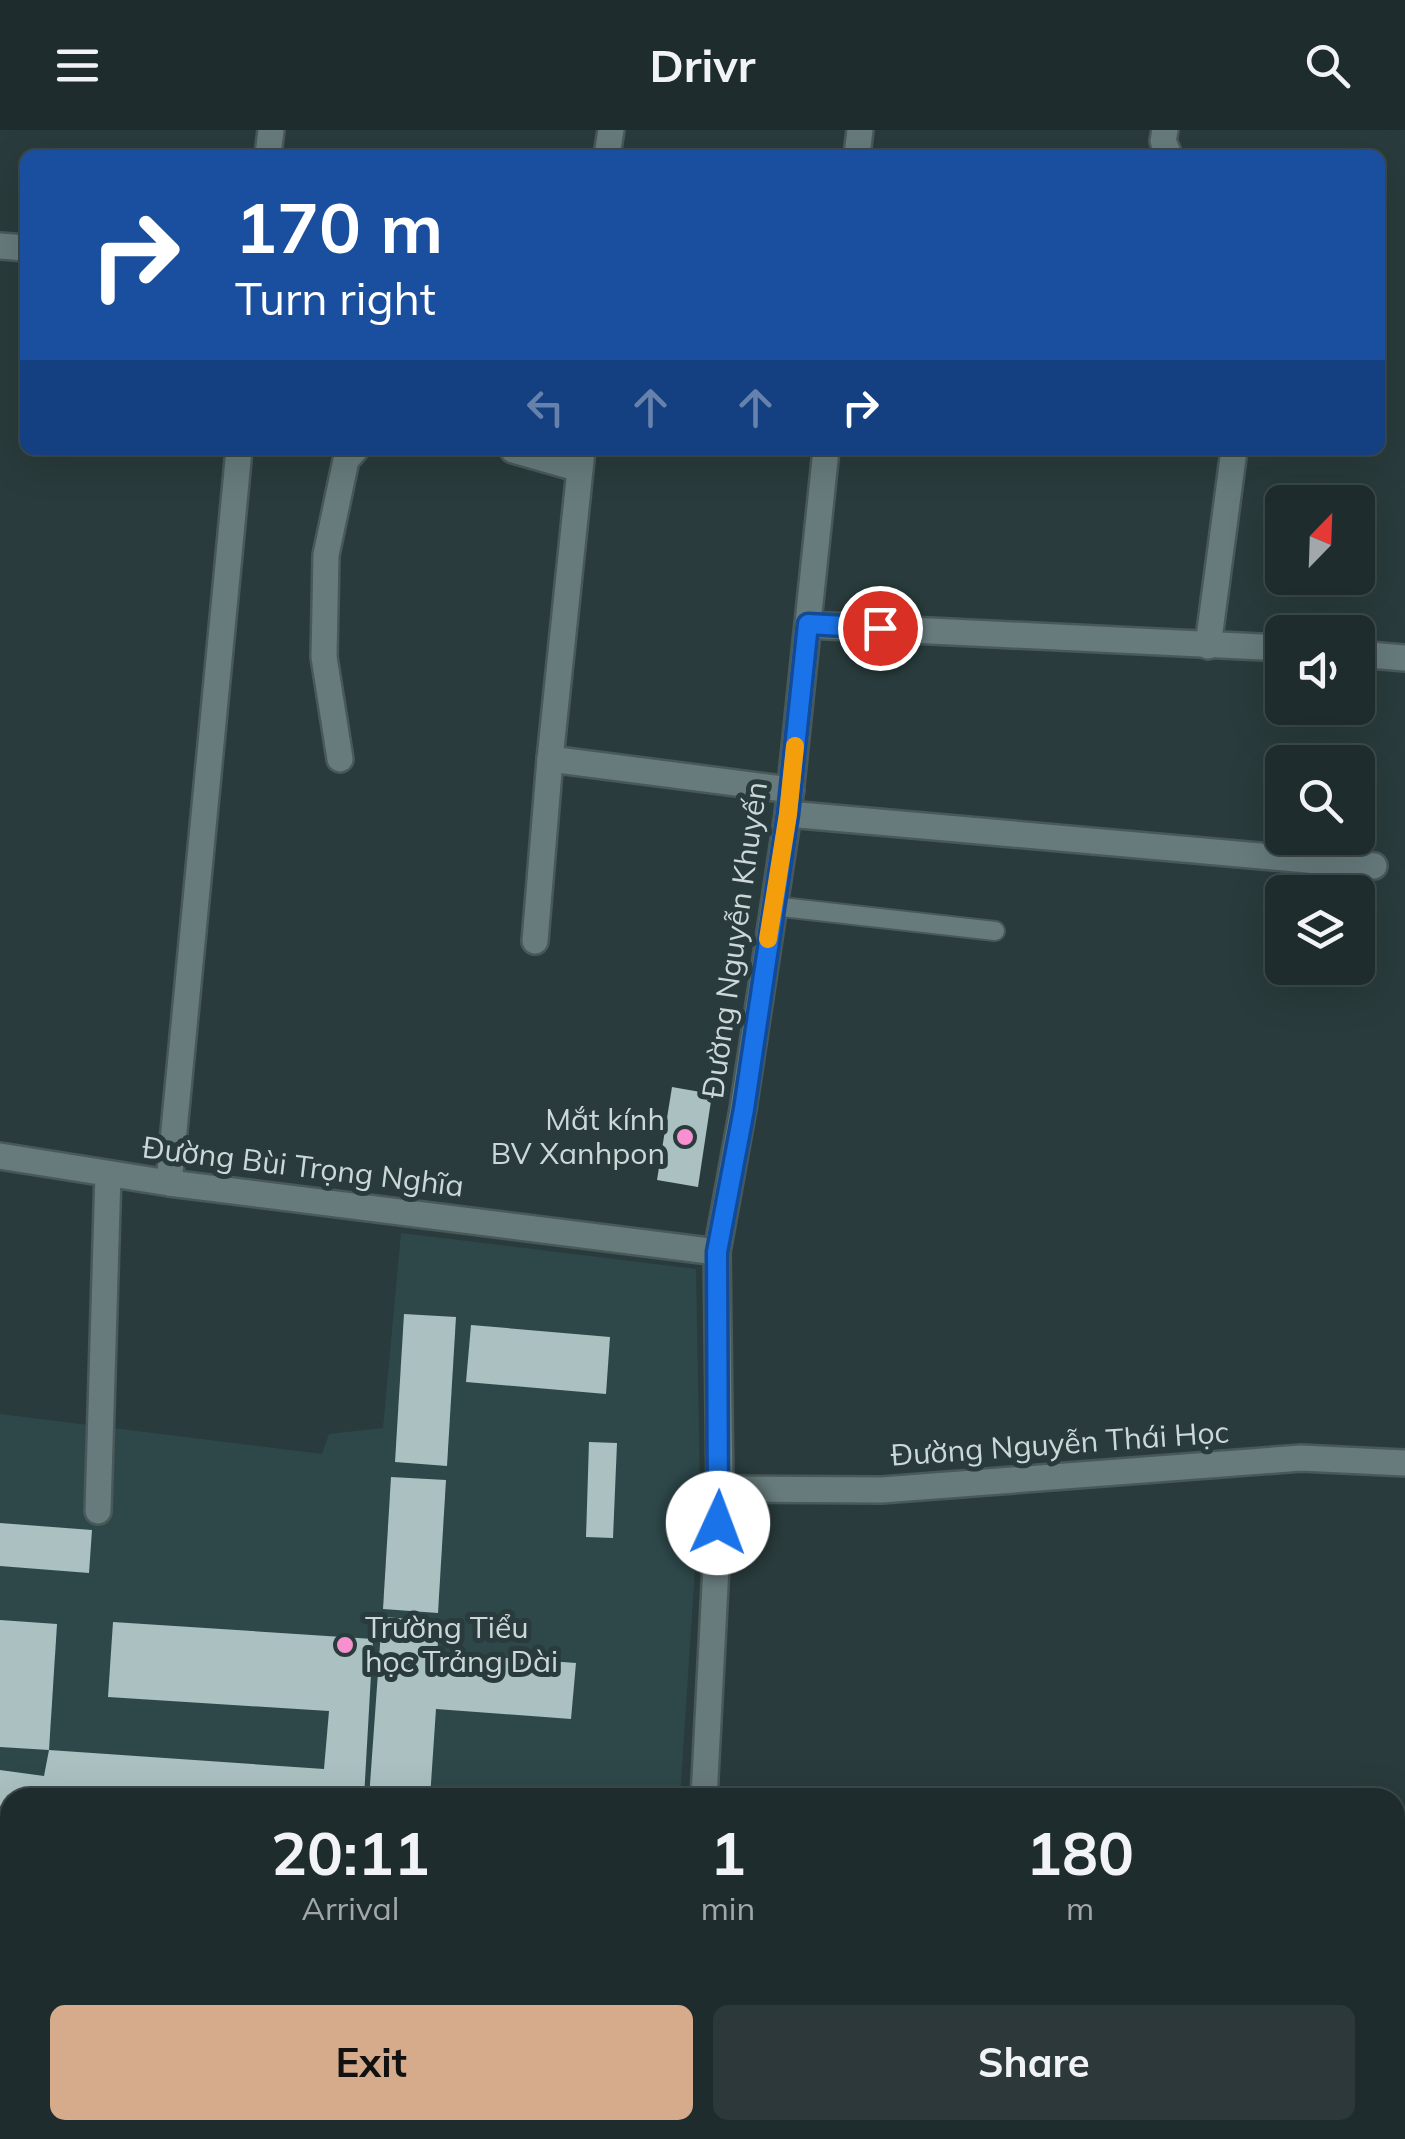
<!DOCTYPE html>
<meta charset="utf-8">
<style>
body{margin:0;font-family:Mulish,sans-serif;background:#2c3839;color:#f1f3f6;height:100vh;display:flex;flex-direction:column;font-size:38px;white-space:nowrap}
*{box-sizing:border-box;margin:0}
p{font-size:32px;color:#a1a7aa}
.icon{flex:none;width:55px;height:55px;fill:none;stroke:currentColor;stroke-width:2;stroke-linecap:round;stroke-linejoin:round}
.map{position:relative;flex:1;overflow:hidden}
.details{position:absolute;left:0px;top:1658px;width:1405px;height:352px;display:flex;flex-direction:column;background:#1f2c2d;border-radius:30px 30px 0 0;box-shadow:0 10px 40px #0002,0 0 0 2px #3c4849}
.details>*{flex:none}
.hud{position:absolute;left:20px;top:20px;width:1365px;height:305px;border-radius:15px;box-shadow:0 10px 40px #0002,0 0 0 2px #3c4849;background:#1a4fa0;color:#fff;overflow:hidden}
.needle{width:65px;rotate:23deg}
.buttons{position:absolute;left:1265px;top:355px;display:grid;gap:20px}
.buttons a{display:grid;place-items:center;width:110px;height:110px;border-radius:15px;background:#1f2c2d;box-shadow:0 10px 40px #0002,0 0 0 2px #3c4849;font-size:50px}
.pin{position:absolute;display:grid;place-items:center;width:85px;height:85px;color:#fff;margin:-42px;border:5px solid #fff;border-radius:50%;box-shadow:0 2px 10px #0007}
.me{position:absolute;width:110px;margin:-55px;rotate:2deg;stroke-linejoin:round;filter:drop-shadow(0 0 8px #0008)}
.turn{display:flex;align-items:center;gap:35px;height:210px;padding:0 50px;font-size:45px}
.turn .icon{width:130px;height:130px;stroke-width:2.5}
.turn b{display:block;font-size:70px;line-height:85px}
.lanes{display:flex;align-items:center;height:95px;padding:0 50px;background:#0003;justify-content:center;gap:50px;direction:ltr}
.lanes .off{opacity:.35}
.eta{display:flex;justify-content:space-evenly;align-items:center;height:170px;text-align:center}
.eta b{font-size:60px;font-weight:700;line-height:70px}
.cta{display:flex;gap:20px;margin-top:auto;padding:20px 50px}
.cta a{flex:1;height:115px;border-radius:15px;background:#d6ab8b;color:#111;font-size:40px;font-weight:700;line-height:115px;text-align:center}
.cta a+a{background:#2c3839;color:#f1f3f6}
header{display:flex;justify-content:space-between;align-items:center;height:130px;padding:0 50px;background:#1f2c2d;font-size:45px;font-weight:700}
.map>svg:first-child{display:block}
.built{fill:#2e484a}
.building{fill:#aac0c1}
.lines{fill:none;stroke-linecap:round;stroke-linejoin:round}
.service-casing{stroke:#495859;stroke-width:22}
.minor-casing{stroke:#495859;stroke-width:30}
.tertiary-casing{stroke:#495859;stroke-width:30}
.service{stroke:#677b7c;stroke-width:18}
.minor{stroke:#677b7c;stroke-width:25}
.tertiary{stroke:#677b7c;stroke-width:25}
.route-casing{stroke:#114b97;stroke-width:25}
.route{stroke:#1a73e8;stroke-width:18}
.slow{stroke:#f59e0b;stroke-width:18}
.poi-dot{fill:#f790ce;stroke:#293b3c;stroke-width:4}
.labels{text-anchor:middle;stroke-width:10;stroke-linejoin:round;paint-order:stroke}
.street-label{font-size:30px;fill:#ccd7d8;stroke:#293b3c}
.poi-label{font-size:30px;fill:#ccd7d8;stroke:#293b3c;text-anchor:end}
</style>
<header><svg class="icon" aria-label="menu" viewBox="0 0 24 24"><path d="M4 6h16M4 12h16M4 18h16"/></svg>Drivr<svg class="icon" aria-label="search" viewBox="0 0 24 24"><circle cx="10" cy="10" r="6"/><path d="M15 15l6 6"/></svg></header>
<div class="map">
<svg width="1405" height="2009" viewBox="0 0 1405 2009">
<rect width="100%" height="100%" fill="#293b3c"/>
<polygon class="built" points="401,1103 696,1139 700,1362 680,1667 10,1668 0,1710 0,1284 322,1324 329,1304 383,1298"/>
<g class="building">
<polygon points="672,957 712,964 698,1057 657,1050"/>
<polygon points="404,1184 456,1187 447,1336 395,1332"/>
<polygon points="471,1195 610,1207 606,1264 466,1252"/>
<polygon points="589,1312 617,1313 613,1408 586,1407"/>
<polygon points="391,1347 446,1350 438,1483 383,1479"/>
<polygon points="0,1393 92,1400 89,1443 0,1436"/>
<polygon points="382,1487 440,1491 437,1523 576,1533 571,1589 436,1579 430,1668 369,1668"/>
<polygon points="0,1490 57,1494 49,1620 0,1617"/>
<polygon points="113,1492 373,1509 364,1668 10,1668 10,1711 0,1710 0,1640 44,1646 49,1620 324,1639 329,1581 108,1567"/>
</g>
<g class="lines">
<defs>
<g id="service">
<polyline points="773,776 995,801"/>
<polyline points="1395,1975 1405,1952"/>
<polyline points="1047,2000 1049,2009"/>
<polyline points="1381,2009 1385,2000"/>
</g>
<g id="minor">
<polyline points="1165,0 1163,11 1169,25"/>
<polyline points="268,25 271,0"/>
<polyline points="607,25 611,0"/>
<polyline points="0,116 25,118"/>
<polyline points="513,320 580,339"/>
<polyline points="808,495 1282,518"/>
<polyline points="1208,516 1234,320"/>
<polyline points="1358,524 1405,528"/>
<polyline points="340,629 324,527 326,425 346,330 355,320"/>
<polyline points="550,629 582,320"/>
<polyline points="788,684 1374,736"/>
<polyline points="535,811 550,629 791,660"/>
<polyline points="169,1053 239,320"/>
<polyline points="98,1381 108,1044"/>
<polyline points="32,2009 32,2000"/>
<polyline points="322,2009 322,2003"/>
</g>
<g id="tertiary">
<polyline points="857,25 860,0"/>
<polyline points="0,1026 169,1053 717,1122"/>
<polyline points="720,1359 882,1360 1301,1328 1405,1333"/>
<polyline points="704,1668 720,1359 717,1122 743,979 788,684 826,320"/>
<polyline points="674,2009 675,2000"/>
</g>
</defs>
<use href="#service" class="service-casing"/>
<use href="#minor" class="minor-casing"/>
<use href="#tertiary" class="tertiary-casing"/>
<use href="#service" class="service"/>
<use href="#minor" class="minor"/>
<use href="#tertiary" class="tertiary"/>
</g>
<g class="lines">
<defs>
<polyline id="route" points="718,1393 717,1122 744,979 788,684 808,494 880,498"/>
</defs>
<use href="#route" class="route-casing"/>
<use href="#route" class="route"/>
<polyline class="slow" points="768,809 788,684 795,616"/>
</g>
<g class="poi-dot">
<circle cx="685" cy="1007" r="10"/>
<circle cx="345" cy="1515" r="10"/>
</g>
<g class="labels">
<g class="street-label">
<text transform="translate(735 810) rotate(-82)" y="10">Đường Nguyễn Khuyến</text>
<text transform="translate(303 1037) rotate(7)" y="10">Đường Bùi Trọng Nghĩa</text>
<text transform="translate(1060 1314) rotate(-4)" y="10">Đường Nguyễn Thái Học</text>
</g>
<g class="poi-label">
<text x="665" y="1000">Mắt kính<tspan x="665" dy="34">BV Xanhpon</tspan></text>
<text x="365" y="1508" text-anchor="start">Trường Tiểu<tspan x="365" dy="34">học Trảng Dài</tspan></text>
</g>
</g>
</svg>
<div class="buttons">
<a><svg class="needle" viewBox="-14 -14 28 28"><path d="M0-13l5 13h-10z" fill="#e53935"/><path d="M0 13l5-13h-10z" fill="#a1a7aa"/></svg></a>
<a><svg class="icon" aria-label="sound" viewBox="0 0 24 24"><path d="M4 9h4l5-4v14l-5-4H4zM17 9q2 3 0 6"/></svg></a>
<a><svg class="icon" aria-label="search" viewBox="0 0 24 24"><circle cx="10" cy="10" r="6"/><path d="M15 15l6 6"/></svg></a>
<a><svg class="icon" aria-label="layers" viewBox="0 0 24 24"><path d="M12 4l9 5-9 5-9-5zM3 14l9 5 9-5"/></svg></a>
</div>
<div class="pin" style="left:880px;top:498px;background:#d93025"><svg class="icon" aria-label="arrive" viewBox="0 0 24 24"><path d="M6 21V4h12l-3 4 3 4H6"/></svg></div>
<svg class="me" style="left:718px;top:1393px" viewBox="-20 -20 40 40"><circle r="19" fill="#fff"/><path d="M0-13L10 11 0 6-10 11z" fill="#1a73e8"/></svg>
<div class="hud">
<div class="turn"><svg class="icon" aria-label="right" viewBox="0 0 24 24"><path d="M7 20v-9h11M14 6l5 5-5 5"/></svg><div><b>170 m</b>Turn right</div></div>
<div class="lanes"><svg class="icon off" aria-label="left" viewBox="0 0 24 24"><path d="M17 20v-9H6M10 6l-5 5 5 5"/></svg><svg class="icon off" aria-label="ahead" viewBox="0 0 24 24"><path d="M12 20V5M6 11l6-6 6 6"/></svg><svg class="icon off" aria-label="ahead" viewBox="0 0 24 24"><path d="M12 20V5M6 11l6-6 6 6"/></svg><svg class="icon" aria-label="right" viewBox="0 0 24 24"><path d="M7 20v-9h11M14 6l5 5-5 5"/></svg></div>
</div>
<section class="details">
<div class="eta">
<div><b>20:11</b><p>Arrival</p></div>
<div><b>1</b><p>min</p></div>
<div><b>180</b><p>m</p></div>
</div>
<div class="cta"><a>Exit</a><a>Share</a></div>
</section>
</div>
